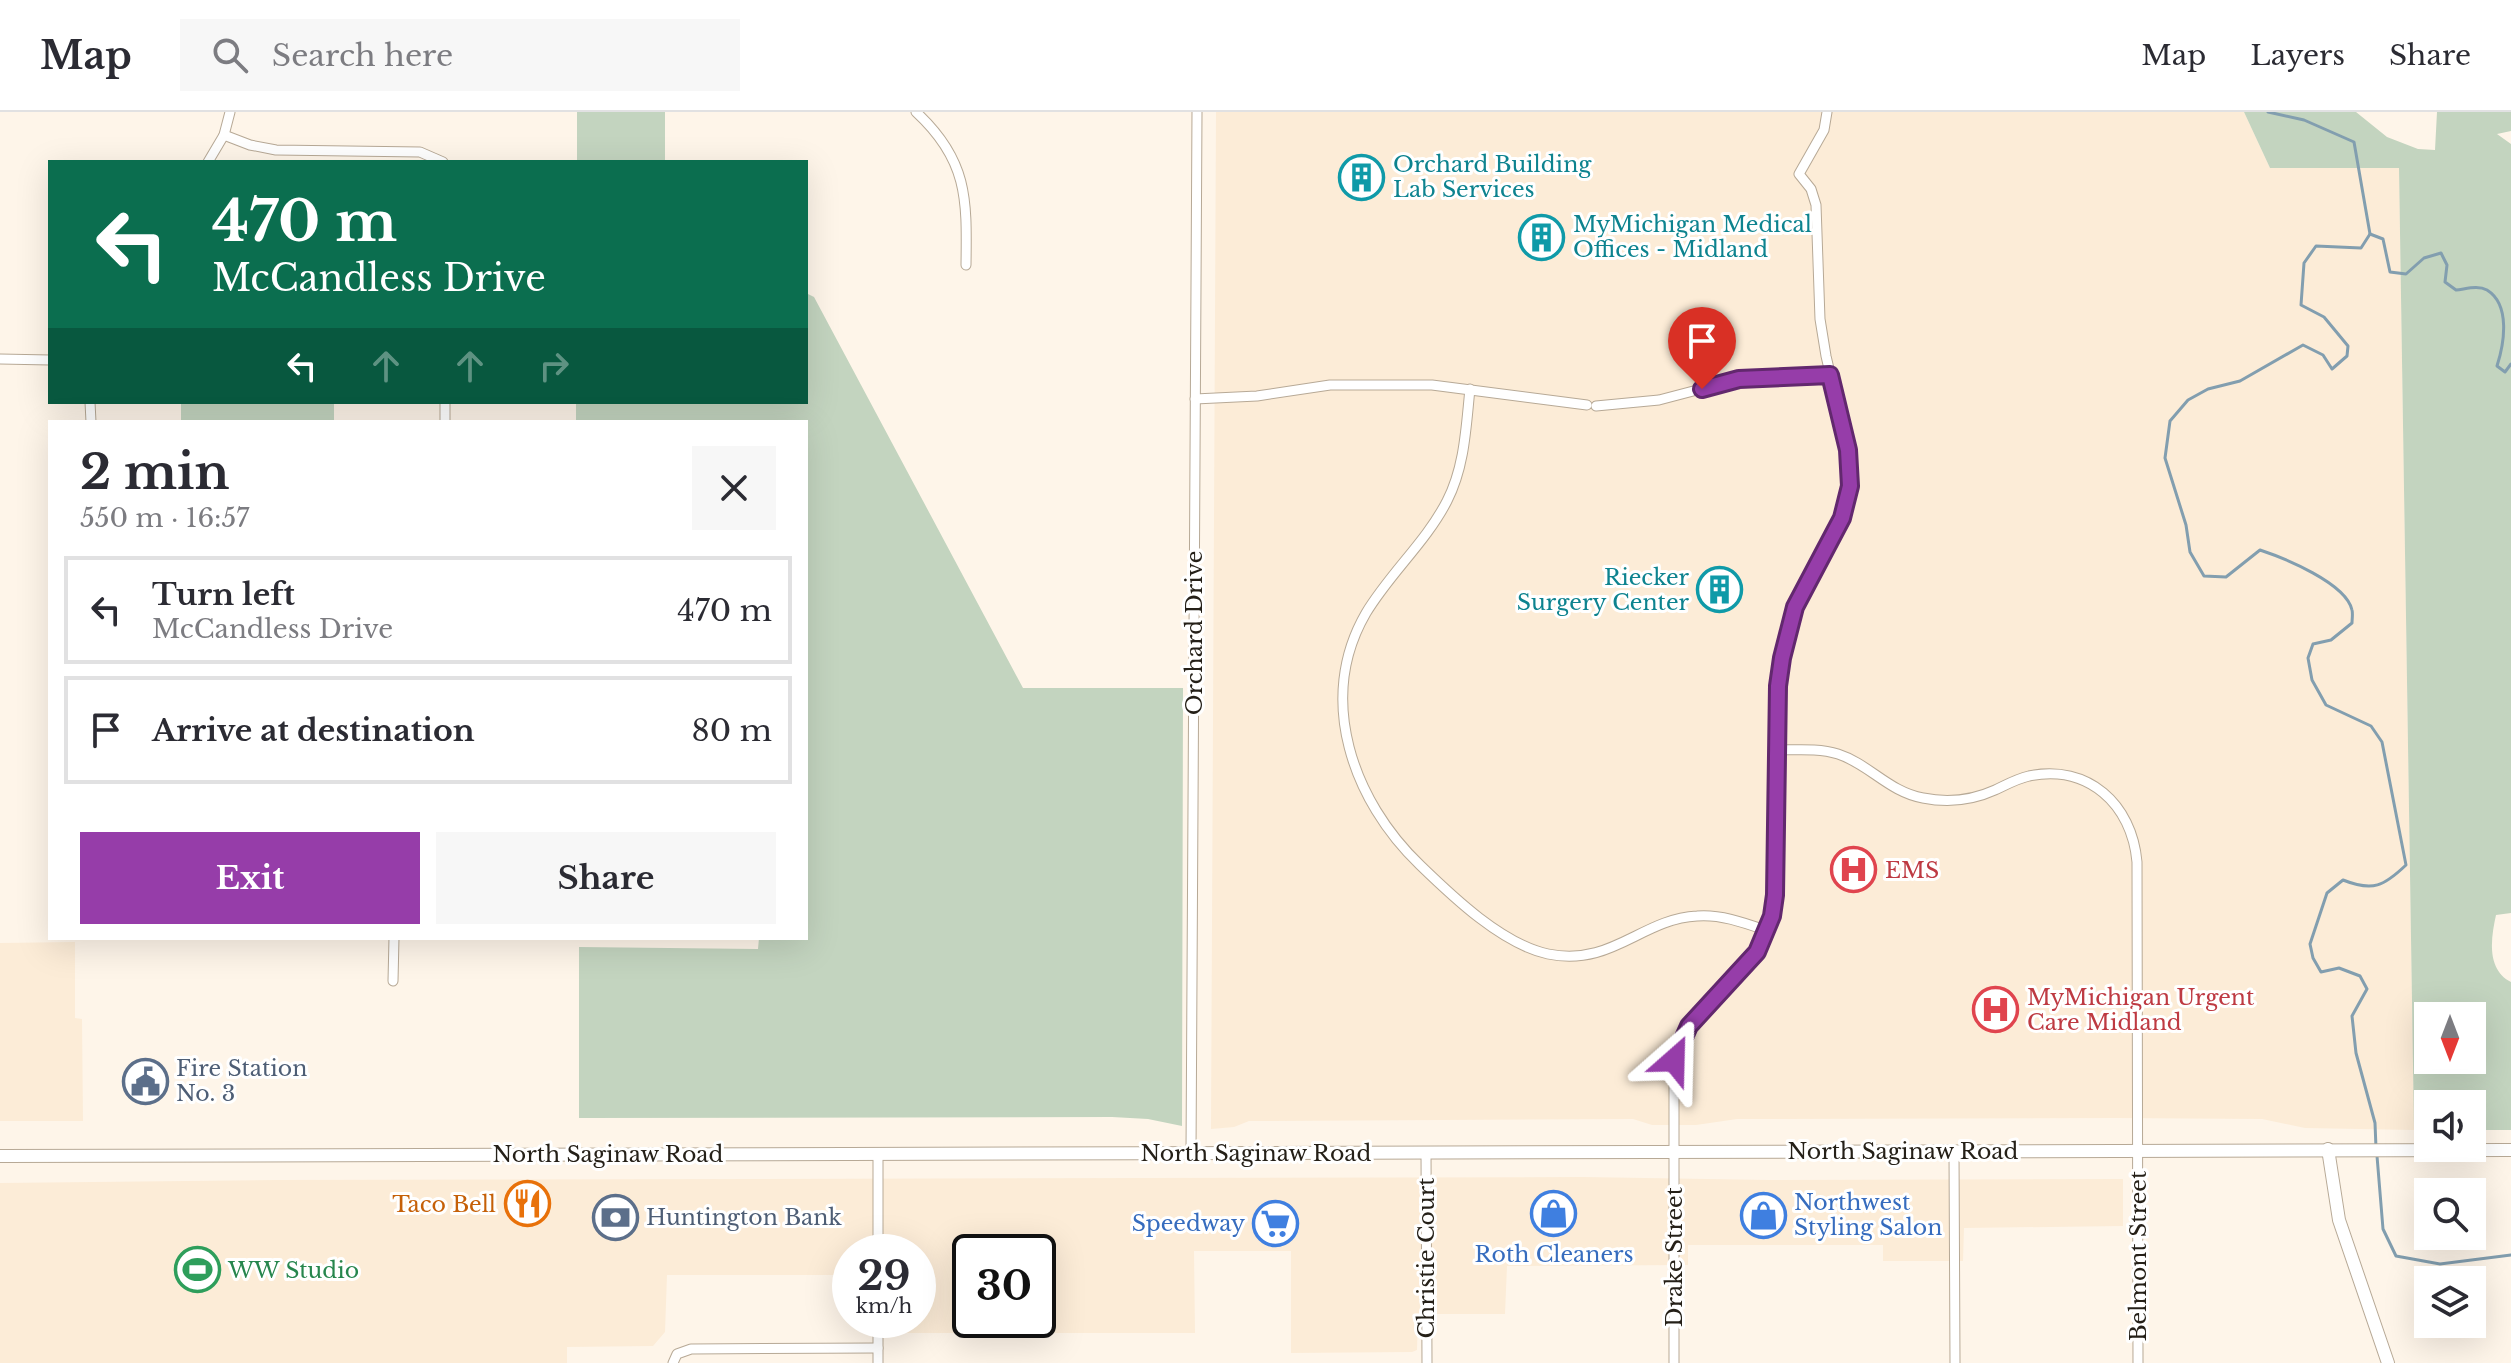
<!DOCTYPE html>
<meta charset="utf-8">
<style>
body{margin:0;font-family:"Libre Baskerville",serif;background:#f7f7f7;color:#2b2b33;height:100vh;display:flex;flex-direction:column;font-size:30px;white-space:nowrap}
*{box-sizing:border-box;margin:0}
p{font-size:26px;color:#7c7c81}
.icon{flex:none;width:44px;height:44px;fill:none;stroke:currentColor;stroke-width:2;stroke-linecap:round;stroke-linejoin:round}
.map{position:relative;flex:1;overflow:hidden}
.sheet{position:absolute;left:48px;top:308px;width:760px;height:520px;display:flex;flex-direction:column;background:#fff;border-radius:0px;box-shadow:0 8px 32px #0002}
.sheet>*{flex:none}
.hud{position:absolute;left:48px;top:48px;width:760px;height:244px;border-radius:0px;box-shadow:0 8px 32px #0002;background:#0b6e4f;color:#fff;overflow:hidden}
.needle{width:52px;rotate:180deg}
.controls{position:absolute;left:2414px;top:890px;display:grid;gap:16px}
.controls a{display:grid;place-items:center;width:72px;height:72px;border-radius:0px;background:#fff;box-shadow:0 8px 32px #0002;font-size:40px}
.speed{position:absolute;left:832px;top:1122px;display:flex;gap:16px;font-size:40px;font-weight:700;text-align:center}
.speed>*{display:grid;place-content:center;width:104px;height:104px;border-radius:50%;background:#fff;box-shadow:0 8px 32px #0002;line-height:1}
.speed small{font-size:20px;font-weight:400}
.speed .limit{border:4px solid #111;border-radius:12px;background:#fff;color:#111}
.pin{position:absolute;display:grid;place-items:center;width:68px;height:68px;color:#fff;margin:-82px -34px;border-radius:50% 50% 50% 0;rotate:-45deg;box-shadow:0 0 8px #0007}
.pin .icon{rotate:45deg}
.me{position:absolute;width:88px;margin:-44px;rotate:25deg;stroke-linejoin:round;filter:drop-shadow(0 0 6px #0008)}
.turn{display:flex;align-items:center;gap:28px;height:168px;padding:0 32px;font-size:36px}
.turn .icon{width:104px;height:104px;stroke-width:2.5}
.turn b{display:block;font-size:56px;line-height:68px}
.lanes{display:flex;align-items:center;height:76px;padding:0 32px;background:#0003;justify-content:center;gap:40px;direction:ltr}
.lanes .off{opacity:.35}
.round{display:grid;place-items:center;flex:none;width:84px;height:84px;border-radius:0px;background:#f7f7f7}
.summary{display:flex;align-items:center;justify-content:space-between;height:136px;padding:0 32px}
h1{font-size:48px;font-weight:700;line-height:60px}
.action{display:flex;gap:16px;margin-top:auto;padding:16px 32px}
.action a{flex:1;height:92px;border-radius:0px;background:#963da9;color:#fff;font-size:32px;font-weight:700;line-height:92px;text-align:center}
.action a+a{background:#f7f7f7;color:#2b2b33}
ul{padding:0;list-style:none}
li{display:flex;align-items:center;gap:24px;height:108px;margin:0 16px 12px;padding:0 16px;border:4px solid #e1e1e2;border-radius:0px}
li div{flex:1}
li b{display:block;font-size:30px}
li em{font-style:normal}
header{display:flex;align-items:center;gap:48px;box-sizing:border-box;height:112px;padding:0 40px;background:#fff;border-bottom:2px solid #e1e1e2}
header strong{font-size:38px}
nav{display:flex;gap:44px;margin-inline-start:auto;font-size:28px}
.search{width:560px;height:72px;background:#f7f7f7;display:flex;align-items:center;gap:20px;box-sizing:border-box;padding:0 28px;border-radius:0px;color:#7c7c81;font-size:30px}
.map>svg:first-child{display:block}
.built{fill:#fcecd7;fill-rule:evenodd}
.green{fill:#c3d4bf;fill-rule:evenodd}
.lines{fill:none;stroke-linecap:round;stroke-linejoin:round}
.stream{stroke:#829eaf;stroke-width:3}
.street-casing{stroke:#b7a996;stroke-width:11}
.secondary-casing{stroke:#b7a996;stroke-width:14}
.street{stroke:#fff;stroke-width:9}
.secondary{stroke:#fff;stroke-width:12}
.route-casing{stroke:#62286e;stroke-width:20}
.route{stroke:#963da9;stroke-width:14}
.labels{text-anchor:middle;stroke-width:6;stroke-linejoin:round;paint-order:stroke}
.culture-label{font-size:22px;fill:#0d838f;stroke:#fff;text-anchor:start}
.street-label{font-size:22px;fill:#252018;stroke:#fff}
.health-label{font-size:22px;fill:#be3a42;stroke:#fff;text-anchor:start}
.service-label{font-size:22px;fill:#4e5e75;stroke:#fff;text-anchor:start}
.shop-label{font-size:22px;fill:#366cbe;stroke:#fff;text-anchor:start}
.food-label{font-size:22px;fill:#c56008;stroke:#fff;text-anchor:end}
.leisure-label{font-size:22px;fill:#27864d;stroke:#fff;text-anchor:start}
</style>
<header>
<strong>Map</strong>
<div class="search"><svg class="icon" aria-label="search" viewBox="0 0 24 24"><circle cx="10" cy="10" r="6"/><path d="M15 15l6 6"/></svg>Search here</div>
<nav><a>Map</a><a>Layers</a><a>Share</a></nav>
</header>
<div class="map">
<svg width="2511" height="1251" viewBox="0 0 2511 1251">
<rect width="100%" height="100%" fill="#fef5e9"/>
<g class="built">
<polygon points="1216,0 2244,0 2270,56 2399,56 2414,1018 2305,1016 2262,1007 2116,1006 1737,1007 1696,1013 1652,1013 1633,1007 1249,1009 1234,1015 1211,1017"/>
<polygon points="75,830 75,906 82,907 83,1009 0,1009 0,831"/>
<path d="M1583,1065L1769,1068L2123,1067V1114L1964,1116L1963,1149H1883V1133H1688V1153L1507,1154L1505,1202H1418L1417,1238L1412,1240L1291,1241V1139H1194L1195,1221H862V1208H918V1140H850V1163H667L665,1220L653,1234L567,1235V1251H0V1071L277,1068ZM970,1140H1038V1208H970Z"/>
</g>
<g class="green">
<rect x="577" y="0" width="88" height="50"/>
<path d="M2244,0H2356L2387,25L2418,37L2435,38L2437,0H2511V19L2497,22L2511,32V801L2496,803C2491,826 2486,857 2511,870V1018H2472V992H2428V1018H2414L2399,56H2270ZM2472,904V948H2428V904Z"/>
<polygon points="806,181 814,185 1023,576 1183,576 1182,1014 1148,1007 1112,1005 579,1006 579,835 758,837 759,826 806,826 806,310 576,310 576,290 806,290"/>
<rect x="181" y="290" width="153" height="20"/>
</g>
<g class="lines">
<g class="stream">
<path d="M2268,0L2304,8L2354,30L2370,122L2361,136L2316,134L2304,151L2301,193L2324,205L2348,234L2347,244L2332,257L2323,243L2303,233L2240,269L2208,277L2188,288L2170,309L2165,346L2186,413L2190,440L2204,464L2226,465L2260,438C2284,446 2346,471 2352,498C2353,502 2352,507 2352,511L2331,528L2313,532L2308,546L2312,568L2326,593L2371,614L2382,630L2406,753C2384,774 2373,780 2343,768L2327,781L2310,832L2313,846L2321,860L2339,856L2360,864L2367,877L2352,904L2356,941L2375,1011L2376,1036"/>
<path d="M2370,122L2383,127L2390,160L2406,162L2424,146L2441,141L2447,153L2445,170L2456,178C2466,177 2478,173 2487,178C2511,193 2504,232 2497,254L2505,260L2511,252"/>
<polyline points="2377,1044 2383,1117 2396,1144 2440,1152 2511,1143"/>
</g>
<defs>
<g id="street">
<path d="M916,0C968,48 967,87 966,153"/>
<polyline points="224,23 250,33 276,38 420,40 443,50"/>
<polyline points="208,50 224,23 230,0"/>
<polyline points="0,247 50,248"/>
<path d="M1470,277C1466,314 1465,354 1447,389C1426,430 1390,461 1366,501C1316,587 1353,689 1420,753C1453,785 1502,832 1548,842C1612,855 1641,807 1697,804C1721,802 1745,811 1768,819"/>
<polyline points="1195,287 1257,284 1330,273 1432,273 1587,293"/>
<polyline points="90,290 91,310"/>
<polyline points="1596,294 1659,288 1739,267 1830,263"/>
<polyline points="445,310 445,290"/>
<path d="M1777,638C1797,638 1819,636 1838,642C1869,652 1889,680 1923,686C1948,691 1973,688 1995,678C2006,673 2016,667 2029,664C2088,652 2132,692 2137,750L2138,1251"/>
<polyline points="393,869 394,826"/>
<polyline points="1954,1039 1955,1251"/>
<polyline points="1426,1040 1427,1251"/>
<polyline points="1191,1041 1197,0"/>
<polyline points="878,1042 878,1140"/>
<polyline points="878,1208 878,1251"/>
<polyline points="673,1251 677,1242 691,1237 878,1236"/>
<polyline points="1674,1251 1674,948 1689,914 1747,853 1768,819 1775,783 1778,574 1785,528 1801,479 1833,423 1847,388 1850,362 1848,338 1826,244 1820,207 1816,93 1811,77 1799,62 1824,18 1827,0"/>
</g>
<g id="secondary">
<polyline points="2328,1037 2339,1108 2388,1251"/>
<polyline points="0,1044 2511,1038"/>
</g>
</defs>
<use href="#street" class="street-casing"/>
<use href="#secondary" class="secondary-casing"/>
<use href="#street" class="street"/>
<use href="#secondary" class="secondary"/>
</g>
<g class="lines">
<defs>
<polyline id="route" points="1674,948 1689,914 1757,840 1772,804 1775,783 1778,574 1782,546 1795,495 1842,406 1850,374 1848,338 1830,263 1739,267 1702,277"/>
</defs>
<use href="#route" class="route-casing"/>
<use href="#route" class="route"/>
</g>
<defs>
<symbol id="building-ring" viewBox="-11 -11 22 22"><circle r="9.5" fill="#fff" stroke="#0f9aa8" stroke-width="1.5"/><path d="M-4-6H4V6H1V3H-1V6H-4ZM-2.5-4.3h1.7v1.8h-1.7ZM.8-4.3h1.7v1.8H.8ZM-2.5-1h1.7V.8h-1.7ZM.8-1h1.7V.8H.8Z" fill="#0f9aa8"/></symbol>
<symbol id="hospital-ring" viewBox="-11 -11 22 22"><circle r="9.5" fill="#fff" stroke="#e0444e" stroke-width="1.5"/><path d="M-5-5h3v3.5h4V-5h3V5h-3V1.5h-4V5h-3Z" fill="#e0444e"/></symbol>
<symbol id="civic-ring" viewBox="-11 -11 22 22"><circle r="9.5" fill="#fff" stroke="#5c6f8a" stroke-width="1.5"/><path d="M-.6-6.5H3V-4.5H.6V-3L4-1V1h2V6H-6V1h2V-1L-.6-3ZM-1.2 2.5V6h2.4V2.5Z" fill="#5c6f8a"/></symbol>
<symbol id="restaurant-ring" viewBox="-11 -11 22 22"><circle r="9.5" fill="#fff" stroke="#e8710a" stroke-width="1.5"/><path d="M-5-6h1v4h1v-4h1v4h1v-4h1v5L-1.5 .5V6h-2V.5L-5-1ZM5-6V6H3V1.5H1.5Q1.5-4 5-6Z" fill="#e8710a"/></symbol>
<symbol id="shop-ring" viewBox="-11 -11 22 22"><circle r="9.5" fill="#fff" stroke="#3f7fe0" stroke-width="1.5"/><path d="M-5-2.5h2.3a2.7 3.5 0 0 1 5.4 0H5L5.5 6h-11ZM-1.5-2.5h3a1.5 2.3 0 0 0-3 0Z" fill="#3f7fe0"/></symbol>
<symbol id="bank-ring" viewBox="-11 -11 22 22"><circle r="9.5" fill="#fff" stroke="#5c6f8a" stroke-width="1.5"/><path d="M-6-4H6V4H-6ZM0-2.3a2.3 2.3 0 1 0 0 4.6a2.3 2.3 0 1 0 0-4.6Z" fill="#5c6f8a"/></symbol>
<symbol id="supermarket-ring" viewBox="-11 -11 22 22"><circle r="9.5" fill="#fff" stroke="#3f7fe0" stroke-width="1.5"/><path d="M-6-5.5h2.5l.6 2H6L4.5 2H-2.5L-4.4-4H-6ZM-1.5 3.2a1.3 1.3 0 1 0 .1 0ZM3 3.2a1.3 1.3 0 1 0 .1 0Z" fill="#3f7fe0"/></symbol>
<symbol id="stadium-ring" viewBox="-11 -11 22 22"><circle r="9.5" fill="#fff" stroke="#2e9e5b" stroke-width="1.5"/><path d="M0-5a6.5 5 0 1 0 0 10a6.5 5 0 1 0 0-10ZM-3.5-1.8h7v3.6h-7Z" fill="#2e9e5b"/></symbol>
</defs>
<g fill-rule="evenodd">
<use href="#building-ring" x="1336" y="40" width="51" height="51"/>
<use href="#building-ring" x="1516" y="100" width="51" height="51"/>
<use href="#building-ring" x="1694" y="452" width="51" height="51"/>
<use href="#hospital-ring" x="1828" y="732" width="51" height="51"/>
<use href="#hospital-ring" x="1970" y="872" width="51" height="51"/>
<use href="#civic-ring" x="120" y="944" width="51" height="51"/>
<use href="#restaurant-ring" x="502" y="1066" width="51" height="51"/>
<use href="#shop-ring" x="1528" y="1076" width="51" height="51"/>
<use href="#shop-ring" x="1738" y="1078" width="51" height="51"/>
<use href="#bank-ring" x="590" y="1080" width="51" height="51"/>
<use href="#supermarket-ring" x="1250" y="1086" width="51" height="51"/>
<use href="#stadium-ring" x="172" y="1132" width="51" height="51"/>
</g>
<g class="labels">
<g class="culture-label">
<text x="1393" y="60">Orchard Building<tspan x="1393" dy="25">Lab Services</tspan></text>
<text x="1573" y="120">MyMichigan Medical<tspan x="1573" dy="25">Offices - Midland</tspan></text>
<text x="1689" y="473" text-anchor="end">Riecker<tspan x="1689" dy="25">Surgery Center</tspan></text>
</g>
<g class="street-label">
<text transform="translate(1194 521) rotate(-90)" y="8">Orchard Drive</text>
<text x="1903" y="1047">North Saginaw Road</text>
<text x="1256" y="1049">North Saginaw Road</text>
<text x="608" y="1050">North Saginaw Road</text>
<text transform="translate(2138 1144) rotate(-90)" y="8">Belmont Street</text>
<text transform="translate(1674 1145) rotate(-90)" y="8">Drake Street</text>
<text transform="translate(1426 1146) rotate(-90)" y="8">Christie Court</text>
</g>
<g class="health-label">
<text x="1885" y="766">EMS</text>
<text x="2027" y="893">MyMichigan Urgent<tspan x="2027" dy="25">Care Midland</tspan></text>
</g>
<g class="service-label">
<text x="176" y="964">Fire Station<tspan x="176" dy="25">No. 3</tspan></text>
<text x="646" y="1113">Huntington Bank</text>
</g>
<g class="shop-label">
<text x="1794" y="1098">Northwest<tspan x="1794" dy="25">Styling Salon</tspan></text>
<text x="1245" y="1119" text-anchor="end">Speedway</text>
<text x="1554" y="1150" text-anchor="middle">Roth Cleaners</text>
</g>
<g class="food-label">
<text x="496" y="1100">Taco Bell</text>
</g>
<g class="leisure-label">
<text x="228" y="1166">WW Studio</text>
</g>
</g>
</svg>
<div class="controls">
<a><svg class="needle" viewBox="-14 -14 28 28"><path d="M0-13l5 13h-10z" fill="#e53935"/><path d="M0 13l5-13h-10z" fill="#7c7c81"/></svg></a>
<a><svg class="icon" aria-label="sound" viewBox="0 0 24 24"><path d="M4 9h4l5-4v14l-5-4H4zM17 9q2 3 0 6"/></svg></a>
<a><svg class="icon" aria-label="search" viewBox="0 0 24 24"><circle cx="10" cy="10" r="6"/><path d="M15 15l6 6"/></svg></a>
<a><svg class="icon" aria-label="layers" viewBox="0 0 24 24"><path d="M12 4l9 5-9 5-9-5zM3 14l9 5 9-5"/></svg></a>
</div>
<div class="speed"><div>29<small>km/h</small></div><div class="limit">30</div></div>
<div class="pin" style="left:1702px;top:277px;background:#d93025"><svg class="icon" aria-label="arrive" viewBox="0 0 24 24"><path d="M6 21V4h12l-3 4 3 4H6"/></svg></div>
<svg class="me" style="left:1674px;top:948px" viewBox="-20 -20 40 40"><path d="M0-17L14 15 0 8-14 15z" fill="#963da9" stroke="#fff" stroke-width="4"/></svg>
<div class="hud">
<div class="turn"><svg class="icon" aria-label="left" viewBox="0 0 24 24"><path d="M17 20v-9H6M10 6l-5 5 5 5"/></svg><div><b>470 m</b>McCandless Drive</div></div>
<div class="lanes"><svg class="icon" aria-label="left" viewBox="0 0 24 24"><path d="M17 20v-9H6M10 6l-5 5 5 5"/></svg><svg class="icon off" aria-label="ahead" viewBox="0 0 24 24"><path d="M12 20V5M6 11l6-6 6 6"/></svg><svg class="icon off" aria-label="ahead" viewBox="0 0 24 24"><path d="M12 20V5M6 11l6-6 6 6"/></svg><svg class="icon off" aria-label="right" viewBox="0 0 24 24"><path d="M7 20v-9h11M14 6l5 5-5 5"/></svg></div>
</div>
<section class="sheet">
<div class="summary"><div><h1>2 min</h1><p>550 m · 16:57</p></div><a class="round"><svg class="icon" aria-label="close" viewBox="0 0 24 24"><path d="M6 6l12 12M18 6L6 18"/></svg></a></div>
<ul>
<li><svg class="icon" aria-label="left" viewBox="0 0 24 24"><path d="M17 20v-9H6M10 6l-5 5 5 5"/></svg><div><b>Turn left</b><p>McCandless Drive</p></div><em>470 m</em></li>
<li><svg class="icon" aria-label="arrive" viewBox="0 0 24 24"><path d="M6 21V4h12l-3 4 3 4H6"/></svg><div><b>Arrive at destination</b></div><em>80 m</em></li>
</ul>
<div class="action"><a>Exit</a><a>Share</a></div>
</section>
</div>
